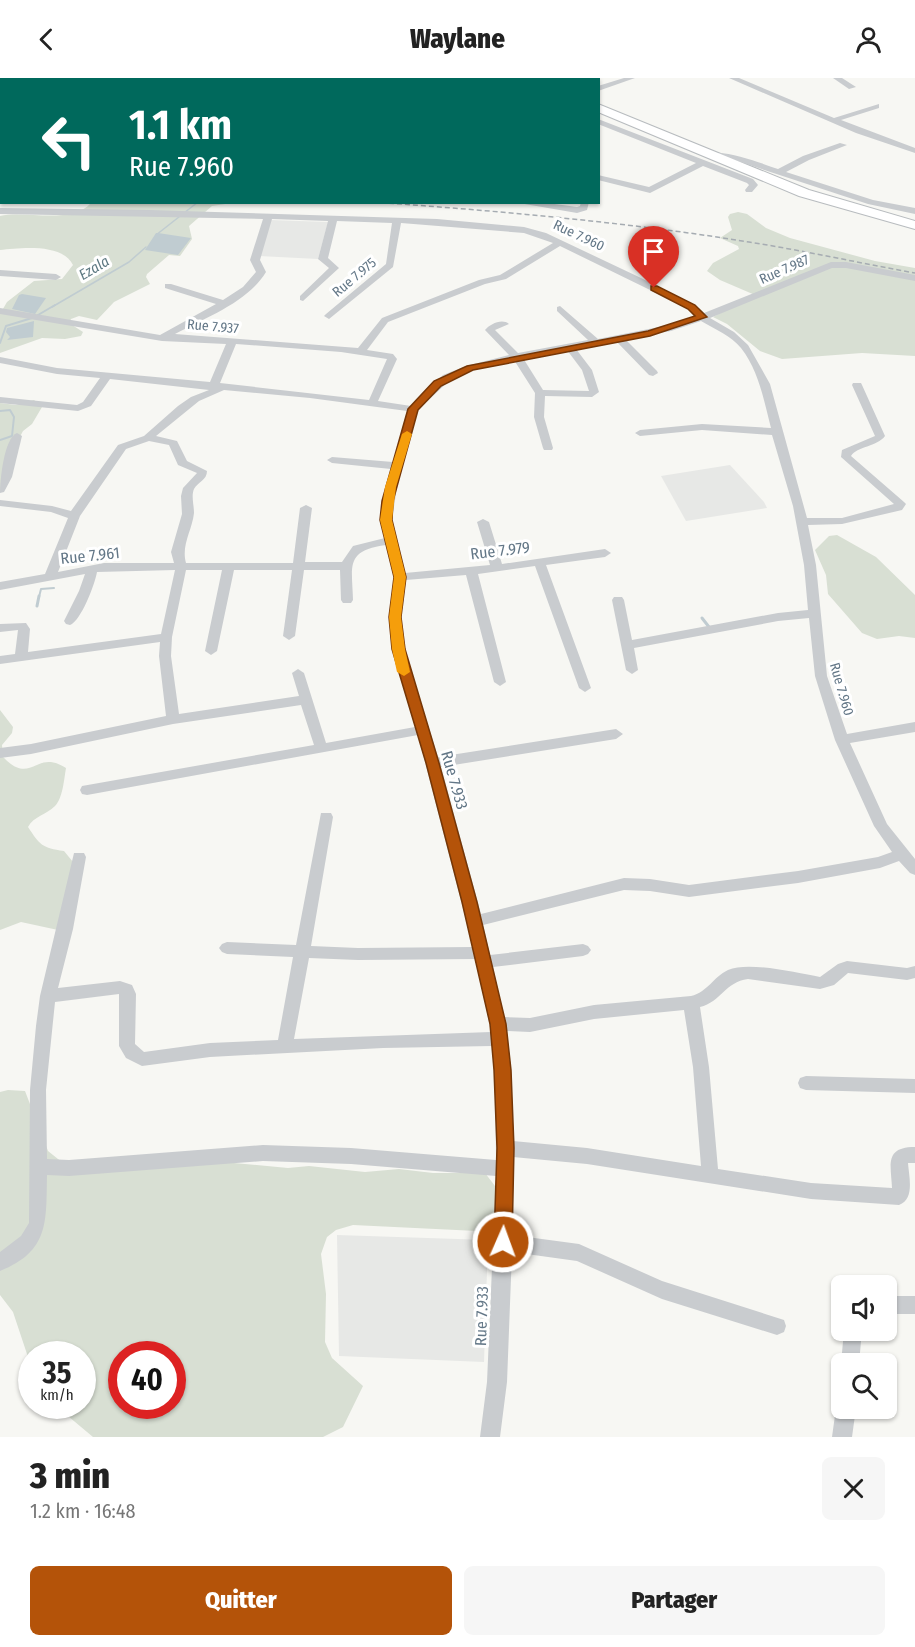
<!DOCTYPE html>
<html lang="fr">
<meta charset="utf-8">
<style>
body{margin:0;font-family:"Fira Sans Condensed",sans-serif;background:#f6f6f6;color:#222;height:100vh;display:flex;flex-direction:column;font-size:22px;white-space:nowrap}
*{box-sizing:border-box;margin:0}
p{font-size:20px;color:#767676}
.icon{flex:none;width:33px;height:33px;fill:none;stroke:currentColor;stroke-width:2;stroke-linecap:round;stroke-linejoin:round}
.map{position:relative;height:1359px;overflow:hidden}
.drawer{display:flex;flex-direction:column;background:#fff;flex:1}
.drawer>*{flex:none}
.guide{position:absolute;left:0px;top:0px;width:600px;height:126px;box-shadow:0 2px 4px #0004;background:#00695c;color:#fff;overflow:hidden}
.fabs{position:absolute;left:831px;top:1197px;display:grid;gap:12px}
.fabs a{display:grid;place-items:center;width:66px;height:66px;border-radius:9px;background:#fff;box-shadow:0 2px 4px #0004;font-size:30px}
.speed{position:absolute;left:18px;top:1263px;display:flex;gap:12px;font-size:30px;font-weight:700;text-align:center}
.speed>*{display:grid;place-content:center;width:78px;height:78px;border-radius:50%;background:#fff;box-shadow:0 2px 4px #0004;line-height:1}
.speed small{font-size:15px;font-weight:400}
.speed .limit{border:9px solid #d22;background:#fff;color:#111}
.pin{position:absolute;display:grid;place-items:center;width:51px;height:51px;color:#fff;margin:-62px -26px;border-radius:50% 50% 50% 0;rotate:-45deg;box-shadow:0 0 6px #0007}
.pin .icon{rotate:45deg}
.me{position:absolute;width:66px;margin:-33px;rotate:2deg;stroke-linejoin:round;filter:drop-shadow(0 0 4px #0008)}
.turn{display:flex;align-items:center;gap:21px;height:126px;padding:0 30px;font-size:27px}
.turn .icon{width:78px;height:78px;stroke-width:2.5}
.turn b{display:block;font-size:42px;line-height:51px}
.round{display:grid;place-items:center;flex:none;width:63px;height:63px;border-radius:9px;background:#f6f6f6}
.overview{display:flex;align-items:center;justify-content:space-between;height:102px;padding:0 30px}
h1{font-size:36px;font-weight:800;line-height:45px}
.action{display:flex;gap:12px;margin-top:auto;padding:12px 30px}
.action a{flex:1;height:69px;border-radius:9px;background:#b45309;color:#fff;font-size:24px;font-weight:800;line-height:69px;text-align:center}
.action a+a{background:#f6f6f6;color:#222}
header{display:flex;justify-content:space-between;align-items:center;height:78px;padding:0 30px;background:#fff;font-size:27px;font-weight:800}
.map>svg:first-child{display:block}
.built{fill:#e7e8e6}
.green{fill:#d8dfd3;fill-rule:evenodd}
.water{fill:#c0ccd1}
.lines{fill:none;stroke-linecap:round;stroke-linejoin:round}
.stream-far2{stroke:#c0ccd1;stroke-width:1.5}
.stream-far1{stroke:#c0ccd1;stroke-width:2}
.stream{stroke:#c0ccd1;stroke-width:3}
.highway-casing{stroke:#b8bcbf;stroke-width:2}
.minor{fill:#c9cccf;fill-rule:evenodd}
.highway{fill:#fff;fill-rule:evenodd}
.rail{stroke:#a6acb2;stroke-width:1.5;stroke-dasharray:5 3;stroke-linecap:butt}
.route{fill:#b45309;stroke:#753606;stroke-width:1.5}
.slow{fill:#f59e0b}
.labels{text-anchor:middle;stroke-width:6;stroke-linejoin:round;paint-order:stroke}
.far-street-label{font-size:14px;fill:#637787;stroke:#fff}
.far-water-label{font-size:15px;font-style:italic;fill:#5f7a83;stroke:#fff}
.street-label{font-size:16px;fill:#637787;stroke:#fff}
</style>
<header><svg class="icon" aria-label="back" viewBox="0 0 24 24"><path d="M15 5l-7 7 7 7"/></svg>Waylane<svg class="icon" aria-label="person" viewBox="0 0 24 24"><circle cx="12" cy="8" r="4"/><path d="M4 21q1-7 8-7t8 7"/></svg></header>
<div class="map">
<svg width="915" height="1359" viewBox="0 0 915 1359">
<rect width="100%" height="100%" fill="#f7f7f3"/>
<g class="built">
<polygon points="270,142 328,144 318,181 259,178"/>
<polygon points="730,387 764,424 767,430 686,443 661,398"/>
<polygon points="337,1157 488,1162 484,1284 339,1278"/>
</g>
<g class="green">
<path d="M91,125H232L212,128L189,148L192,161L180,178L169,177L147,196L146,199L150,206L114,224L97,242L79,238L71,241L69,245L83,254L81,258L65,261L42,260L0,275V236L7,224L34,203L62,201L73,187C62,165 21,170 0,172V138C25,132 72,147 91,125Z"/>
<polygon points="738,134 747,136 766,150 790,160 875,183 915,190 915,278 862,275 782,281 760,273 727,246 713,239 755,217 720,202 707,193 713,185 739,171 738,168 720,160 732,152 728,139 730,136"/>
<polygon points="34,322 42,329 32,346 23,353 15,368 5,408 0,413 0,325 16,327"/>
<polygon points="837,457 876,479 915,517 915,560 899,558 877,561 862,555 828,516 826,497 815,472 829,458"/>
<path d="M0,632L13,649L12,655L2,667L3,679C32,709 35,670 66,690C64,701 63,720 55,728C46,737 34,738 28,749C40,767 42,770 64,773L73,784L58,852L21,844L0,852Z"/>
<path d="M8,1012L25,1013L48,1073L63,1085L212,1083L288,1090L309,1088L365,1094L399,1091L433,1095H485L495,1108L496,1134L487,1147L477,1153L353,1147L336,1152L327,1159L321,1176L326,1216L325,1264L332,1280L363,1308L343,1349L323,1359H93L56,1328H82V1276H32L31,1288L13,1234L0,1217V1014ZM122,1276H172V1328H122Z"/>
</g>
<g class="water">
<polygon points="156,155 158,155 191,160 178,177 145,172"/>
<polygon points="19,217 22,216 46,220 35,236 12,231"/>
<polygon points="34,243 33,259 7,262 10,259 6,254 7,250"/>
</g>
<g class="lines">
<g class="stream-far2">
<polyline points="156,157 198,124"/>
<polyline points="52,229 129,184 146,169"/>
</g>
<g class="stream-far1">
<polyline points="38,237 55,227"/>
<polyline points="0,265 6,248 32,240"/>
<polyline points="0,333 10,332 14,339 12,358 0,362"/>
<polyline points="39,519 41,511 54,510"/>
</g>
<g class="stream">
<polyline points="37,528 39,518"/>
<polyline points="702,540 709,549"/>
</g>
<defs>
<g id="highway">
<polygon points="524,0 538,0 539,2 525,2"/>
<polygon points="598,26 809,112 915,143 915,151 799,118 598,34"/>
</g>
</defs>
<use href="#highway" class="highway-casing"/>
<g class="minor">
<rect x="21" y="0" width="8" height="2"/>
<polygon points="56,0 64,0 55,2"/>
<polygon points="89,0 133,0 135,2 90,2"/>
<polygon points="172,0 207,0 170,2"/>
<polygon points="246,0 254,0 246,2"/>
<polygon points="426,0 434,0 434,2 427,2"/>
<polygon points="624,0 635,0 598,13 598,8"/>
<polygon points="729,0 739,0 834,40 879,26 879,30 841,42 915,70 915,75 856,55"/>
<polygon points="833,0 842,0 856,9 849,11"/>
<polygon points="0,35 2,35 0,41"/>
<polygon points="598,41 753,101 758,107 752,114 746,114 745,112 749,107 747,105 703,88 650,115 598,102 598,97 649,109 696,85 598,46"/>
<rect x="0" y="51" width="2" height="4"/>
<path d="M840,65L847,67L809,82L786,94L873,122L915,130V136L868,126L734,82L708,77C721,69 763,86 778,91L803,78Z"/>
<rect x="0" y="97" width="2" height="4"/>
<polygon points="513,124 540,124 577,129 580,128 581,124 589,124 587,132 577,135"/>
<path d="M0,130L149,132L437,141L524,149L546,155L641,200L695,227L704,235L831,184H846L915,197V203L846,190H832L710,240L734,254L748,267L770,306L807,440H842L894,426L841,379L842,372L875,358L852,307L853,305H861L862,307L885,358C877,369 857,368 851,378L904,424L906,426L902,432L842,446L808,447L816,487L827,598L847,656L915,644V654L850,665L887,746L915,781V797L910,795L899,783L880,790L798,805L689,819L650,813L624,812L483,847L490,877L583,866L588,868L591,872L588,876L583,878L493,889L504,939L530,940L594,927L691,918C708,914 713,899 728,892C749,883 796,895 820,899L838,886L847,883L907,890L915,888V900L907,902L848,895L834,907L820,911L748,901C725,904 721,924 700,929L709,989L718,1091L811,1105L892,1110C891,1087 884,1069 915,1069V1085H908C909,1099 915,1121 899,1127L811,1121L587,1086L513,1079L512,1157L579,1166L662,1203L784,1242L786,1248L784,1254L777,1257L662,1221L577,1183L512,1174L507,1304L500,1359H480L487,1304L496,1098L351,1086L263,1083L69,1098L47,1097C46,1143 50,1173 0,1193V1174L21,1158L29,1145L30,1012L36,948L40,918L74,775H84L86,779L73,851L58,910L120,903L132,907L136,916L135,966L144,974L210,965L278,962L293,879L227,876L222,874L219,870L222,866L227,864L296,867L321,735H331L333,739L311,868L358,870L473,869L418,657L87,717L82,716L80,712L82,708L314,667L301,627L173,646L31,676L0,680V670L31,666L166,638L159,578L160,564L0,586V578L15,576L18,552L0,554V546L26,545L30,551L28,574L161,556L175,492L97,494C95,506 81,543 70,547L66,546L64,543L79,513L85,496L0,512V504L45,496L68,440L51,434L0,428V422L52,428L71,433L118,367L144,358L178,328L191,319L209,312L110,301L91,328L78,333L0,325V319L77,327L83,324L100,300L57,296L0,285V279L57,290L210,304L226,266L162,263L0,236V230L160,257L216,226L165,210V206H171L223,222L243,209L256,194L250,182L263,141L0,136ZM272,141L328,143L318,181L329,190L300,218V222L303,223L339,190L328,180L337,143L392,145L386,186L326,236L324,238L329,241L393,189L401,145L524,155L553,165L500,197L479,202L382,240L358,270L175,256C205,240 248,224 266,194L260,182ZM560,168L689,231L696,238L669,247L598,261L560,228L557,229V233L588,262L518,275L495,252L509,246C502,240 490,246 485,252L509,277L466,288L443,297L411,328L378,323L397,281L393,276L367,272L388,244L485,206L506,201ZM701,243C715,251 731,258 741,270C759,293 764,323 771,350L702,346L640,352L635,355L640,358L702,352L772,357L793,428L804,487L808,532L778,535L632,562L624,522L622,519H614L612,522L626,592L632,596L638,592L634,570L778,543L809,540L815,598L835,662L874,748L892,774L878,779L798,793L689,807L650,801L624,800L481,836L441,689L616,661L623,656L616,651L438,679L404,571L401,539L406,502L466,497L494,604L500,608L506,604L478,496L535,488L579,610L585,614L591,610L546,487L605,479L611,475L605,471L502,486L489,444L483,441L477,444L490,487L405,495L392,442L397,409L418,332L451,301L473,292L514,282L535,315L534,339L543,370L544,372H552L553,370L544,339L545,318L592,319L599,314L592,292L576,271L616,263L649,297L653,298L658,295L657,293L625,261L671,253ZM236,266L341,274L387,281L369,322L220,305ZM567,272L582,292L589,313L543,312L523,280ZM224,312L310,320L407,333L393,384L332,379L327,382L332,385L391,391L380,442L385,460L353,468L342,484H305L312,430L306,427L300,430L293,485H186C181,467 192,453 194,435C194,427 191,418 194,411C198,404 207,402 207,393L187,383L177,363L156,358L199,323ZM149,363L169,367L178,387L197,395L183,410L181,418L182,436L171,474L174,485H104L58,494L80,438L126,371ZM386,467L394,499L389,539L392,571L415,649L326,665L304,595L298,591L292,595L299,618L179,636L171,578L172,559L186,492H222L205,573L211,577L217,573L234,492H292L283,558L289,562L295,558L304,492H340L341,522L343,525H351L353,522C352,487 345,473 386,467ZM309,880L358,882L476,881L491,954L294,961ZM119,916V968L126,980L142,988L210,979L383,970L492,968L495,992L496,1082L351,1070L263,1067L69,1082L47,1081L46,1012L55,924ZM684,932L693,989L701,1088L587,1070L513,1063L511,992L507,953L530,954L594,941Z"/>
<polygon points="0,192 56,196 61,199 56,202 0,198"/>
<path d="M17,355L22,358L12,399L4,414L0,415C0,402 4,360 17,355Z"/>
<polygon points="806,998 915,1001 915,1015 806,1012 800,1010 798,1005 800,1000"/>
<rect x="886" y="1218" width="29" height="18"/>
<polygon points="844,1252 862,1252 859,1286 842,1286 842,1288 841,1286"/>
<polygon points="842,1322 842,1330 856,1330 852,1359 832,1359 836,1330"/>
</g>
<use href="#highway" class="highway"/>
<path class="rail" d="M373,124C499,133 625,144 749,164C805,173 860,185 915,195"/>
</g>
<polygon class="route" points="651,208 657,208 695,227 707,239 650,258 473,292 441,308 418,332 393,423 392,442 406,499 401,539 405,571 439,685 477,824 506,946 511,992 514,1070 512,1164 509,1170 503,1173 496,1170 494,1164 497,1070 494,992 490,946 462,824 426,685 392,571 389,539 394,499 380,442 382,423 408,331 434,303 467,288 648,253 695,238 688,231 651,212"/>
<polygon class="slow" points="407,353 412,356 396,409 392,442 406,499 401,539 405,571 410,594 404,598 397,594 392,571 389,539 394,499 380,442 385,409 402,356"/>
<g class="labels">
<g class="far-street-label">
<text transform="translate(579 157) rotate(25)" y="5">Rue 7.960</text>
<text transform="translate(784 191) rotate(-24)" y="5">Rue 7.987</text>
<text transform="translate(354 199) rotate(-40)" y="5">Rue 7.975</text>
<text transform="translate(213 248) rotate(5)" y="5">Rue 7.937</text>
<text transform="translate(842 611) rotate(74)" y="5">Rue 7.960</text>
</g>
<g class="far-water-label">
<text transform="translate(94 190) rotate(-31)" y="5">Ezala</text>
</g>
<g class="street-label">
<text transform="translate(500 472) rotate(-7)" y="6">Rue 7.979</text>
<text transform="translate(90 477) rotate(-6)" y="6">Rue 7.961</text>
<text transform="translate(455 702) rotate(74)" y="6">Rue 7.933</text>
<text transform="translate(481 1238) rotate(-88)" y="6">Rue 7.933</text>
</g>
</g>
</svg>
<div class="fabs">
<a><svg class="icon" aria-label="sound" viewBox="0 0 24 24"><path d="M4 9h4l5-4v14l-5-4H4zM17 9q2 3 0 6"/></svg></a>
<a><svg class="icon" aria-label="search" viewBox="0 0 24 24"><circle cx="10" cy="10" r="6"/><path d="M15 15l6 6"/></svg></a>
</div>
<div class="speed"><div>35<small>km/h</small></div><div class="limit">40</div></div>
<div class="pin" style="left:654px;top:210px;background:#d93025"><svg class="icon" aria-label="arrive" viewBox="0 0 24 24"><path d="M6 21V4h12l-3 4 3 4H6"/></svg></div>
<svg class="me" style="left:503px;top:1164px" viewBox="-20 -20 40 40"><circle r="17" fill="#b45309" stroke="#fff" stroke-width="3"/><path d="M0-11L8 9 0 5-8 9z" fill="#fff"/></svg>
<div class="guide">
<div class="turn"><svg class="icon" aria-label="left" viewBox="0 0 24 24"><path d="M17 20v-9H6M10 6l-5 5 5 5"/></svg><div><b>1.1 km</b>Rue 7.960</div></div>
</div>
</div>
<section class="drawer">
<div class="overview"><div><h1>3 min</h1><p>1.2 km · 16:48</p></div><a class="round"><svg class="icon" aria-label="close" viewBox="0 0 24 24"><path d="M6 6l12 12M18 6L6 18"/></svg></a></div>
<div class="action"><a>Quitter</a><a>Partager</a></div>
</section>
